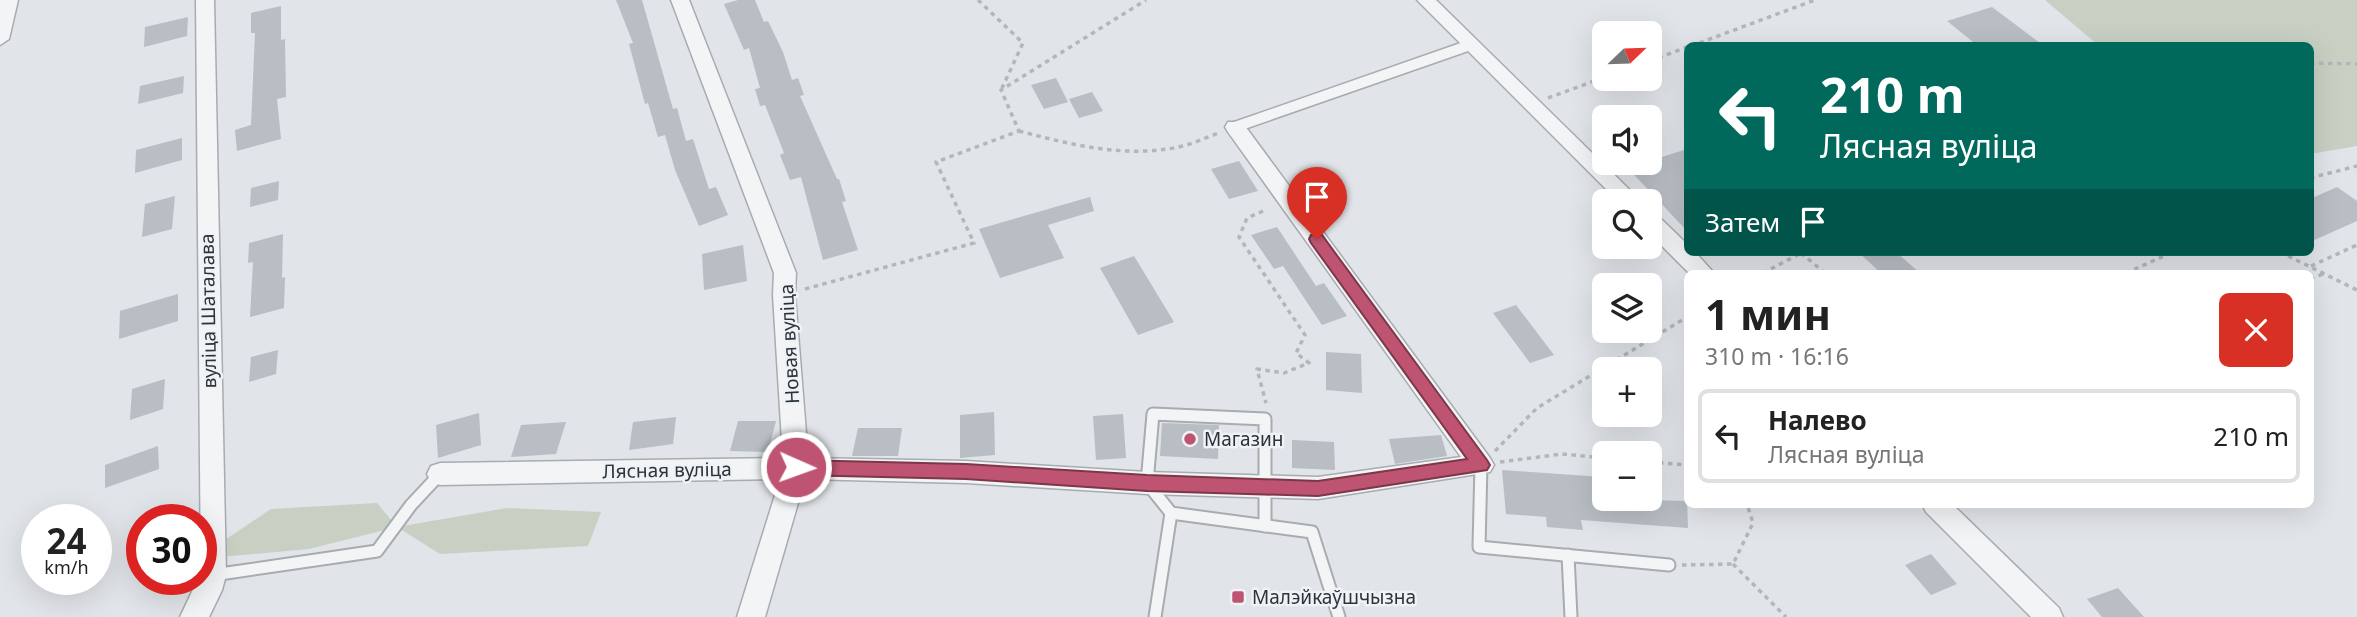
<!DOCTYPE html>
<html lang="ru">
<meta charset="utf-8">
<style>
body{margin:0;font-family:"Noto Sans",sans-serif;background:#f2f2f2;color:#222;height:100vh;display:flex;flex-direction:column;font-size:26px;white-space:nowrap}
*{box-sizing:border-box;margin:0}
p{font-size:23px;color:#767676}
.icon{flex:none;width:38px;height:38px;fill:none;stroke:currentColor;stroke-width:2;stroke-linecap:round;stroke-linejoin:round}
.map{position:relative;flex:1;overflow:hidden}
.sheet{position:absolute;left:1684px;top:270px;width:630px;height:238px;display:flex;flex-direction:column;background:#fff;border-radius:10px;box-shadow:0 7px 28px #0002}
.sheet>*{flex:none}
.guide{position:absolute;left:1684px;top:42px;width:630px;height:214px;border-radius:10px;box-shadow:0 7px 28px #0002;background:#00695c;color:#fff;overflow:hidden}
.needle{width:46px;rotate:67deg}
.controls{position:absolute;left:1592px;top:21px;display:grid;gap:14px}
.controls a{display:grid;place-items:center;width:70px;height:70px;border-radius:10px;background:#fff;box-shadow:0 7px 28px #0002;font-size:35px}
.speed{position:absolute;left:21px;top:504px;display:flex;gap:14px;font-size:35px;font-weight:700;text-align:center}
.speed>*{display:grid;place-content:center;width:91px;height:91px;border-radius:50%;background:#fff;box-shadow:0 7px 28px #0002;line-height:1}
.speed small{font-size:18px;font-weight:400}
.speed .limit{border:10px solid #d22;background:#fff;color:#111}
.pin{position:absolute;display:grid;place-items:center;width:60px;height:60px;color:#fff;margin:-72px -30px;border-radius:50% 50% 50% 0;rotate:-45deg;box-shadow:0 0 7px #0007}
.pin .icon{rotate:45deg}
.me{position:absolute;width:77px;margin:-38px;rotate:92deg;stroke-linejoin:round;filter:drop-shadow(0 0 5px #0008)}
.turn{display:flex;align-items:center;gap:24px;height:147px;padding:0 21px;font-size:32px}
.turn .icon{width:91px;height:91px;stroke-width:2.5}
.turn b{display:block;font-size:49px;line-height:60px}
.then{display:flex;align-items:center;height:66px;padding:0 21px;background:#0003;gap:14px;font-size:26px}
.round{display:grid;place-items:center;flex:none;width:74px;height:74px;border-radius:10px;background:#f2f2f2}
.summary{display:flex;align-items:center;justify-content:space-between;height:119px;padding:0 21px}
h1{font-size:42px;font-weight:700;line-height:52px}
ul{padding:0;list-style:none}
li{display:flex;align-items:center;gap:21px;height:94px;margin:0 14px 10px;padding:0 7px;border:4px solid #e0e0e0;border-radius:10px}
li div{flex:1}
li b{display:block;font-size:26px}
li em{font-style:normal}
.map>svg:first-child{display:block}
.green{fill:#c8d0c3}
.building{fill:#b8bec4}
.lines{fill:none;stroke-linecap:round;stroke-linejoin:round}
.service-far1-casing{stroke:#a7acb1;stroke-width:13}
.service-casing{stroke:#a7acb1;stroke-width:15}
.minor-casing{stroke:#a7acb1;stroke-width:3}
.path{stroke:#b3b7bb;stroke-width:3.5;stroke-dasharray:4.5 4.5;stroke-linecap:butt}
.service-far1{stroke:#f3f4f6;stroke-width:10}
.service{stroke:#f3f4f6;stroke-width:11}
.minor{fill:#f3f4f6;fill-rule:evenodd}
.route{fill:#be5471;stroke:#7c3749;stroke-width:2}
.poi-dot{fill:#be5471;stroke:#f0f3f5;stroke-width:2.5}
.labels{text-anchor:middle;stroke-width:5;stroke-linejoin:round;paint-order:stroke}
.street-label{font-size:19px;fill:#2b343d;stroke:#f0f3f5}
.poi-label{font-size:19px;fill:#2b343d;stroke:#f0f3f5;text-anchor:start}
</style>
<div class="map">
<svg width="2357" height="617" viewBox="0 0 2357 617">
<rect width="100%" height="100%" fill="#e1e4e8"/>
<g class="green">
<polygon points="2045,0 2357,0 2357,146 2310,154 2310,46 2098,45"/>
<polygon points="377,503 397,527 507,508 601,512 588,546 440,554 397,527 309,549 219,557 213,548 271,509"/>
</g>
<g class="building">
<polygon points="616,0 642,0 673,109 677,108 686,141 693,139 709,189 716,187 728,215 699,226 675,170 665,135 658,137 648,103 645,104 629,44 633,43"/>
<polygon points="738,0 755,0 764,22 768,21 783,52 792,80 798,78 804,95 800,96 837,179 839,179 846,201 842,202 858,250 823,260 801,177 790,180 780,155 784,153 765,105 760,106 755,89 760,88 749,48 744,50 724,4"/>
<polygon points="281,6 281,40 285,39 286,97 277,99 281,139 237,151 235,130 251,125 255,33 251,33 251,13"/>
<polygon points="1992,7 2044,46 1978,46 1947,21"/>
<polygon points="188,17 187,36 144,47 145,27"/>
<polygon points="184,76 183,93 138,104 140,86"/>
<polygon points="1056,78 1068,102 1044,109 1031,85"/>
<polygon points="1092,92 1103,111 1079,118 1069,99"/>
<polygon points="182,138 182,160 135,173 136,150"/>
<polygon points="1650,145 1662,157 1687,149 1687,231 1623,163 1650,163"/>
<polygon points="1239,161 1258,191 1229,199 1211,169"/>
<polygon points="279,181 278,200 250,207 251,188"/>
<polygon points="2337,187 2357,201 2357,221 2310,242 2310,199"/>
<polygon points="175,196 172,229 142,237 145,204"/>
<polygon points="1090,197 1094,211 1048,225 1064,258 1000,278 979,229"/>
<polygon points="1277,227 1316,286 1324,283 1347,316 1322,325 1283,266 1274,269 1251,235"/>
<polygon points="283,234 282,278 285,277 284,308 250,317 253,262 248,263 249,243"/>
<polygon points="743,245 747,281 704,290 702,254"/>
<polygon points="1858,252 1896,252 1920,273 1881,273"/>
<polygon points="1134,256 1174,322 1138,335 1100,268"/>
<polygon points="178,294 178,321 119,339 120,311"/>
<polygon points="1516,305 1554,355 1530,363 1493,313"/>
<polygon points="278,350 276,374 249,382 251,357"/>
<polygon points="1326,352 1361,354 1362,393 1326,390"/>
<polygon points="165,379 163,409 130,420 132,389"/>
<polygon points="994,412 995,455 960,458 960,415"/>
<polygon points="479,413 481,445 438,458 436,425"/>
<polygon points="1123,414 1126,458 1096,460 1093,416"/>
<polygon points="676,417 673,444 629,450 633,422"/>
<polygon points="738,421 776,421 768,452 730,451"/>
<polygon points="566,422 556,454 511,457 521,425"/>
<polygon points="1162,423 1219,425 1218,459 1160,456"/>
<polygon points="858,428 902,428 898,456 852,456"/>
<polygon points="1441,435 1447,456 1395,464 1389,439"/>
<polygon points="1292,440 1334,442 1335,470 1292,468"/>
<polygon points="158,446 159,469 105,488 105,465"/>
<polygon points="1502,470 1602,477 1605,499 1687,501 1688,528 1581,520 1583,530 1547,527 1546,517 1506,514"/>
<polygon points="1931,554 1957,584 1931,595 1905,565"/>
<polygon points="2118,588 2144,617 2102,617 2087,599"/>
</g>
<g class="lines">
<defs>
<polyline id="service-far1" points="1235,127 1473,44"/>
<g id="service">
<polyline points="1481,465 1479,547 1669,565"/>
<polyline points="1171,513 1147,483 1153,414 1265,419 1265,526"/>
<polyline points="1568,555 1571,617"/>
<polyline points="213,575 377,551 411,505 440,474"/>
<polyline points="1155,617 1171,513 1312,532 1339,617"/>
</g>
<g id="minor">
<polygon points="0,0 18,0 9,39 0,45"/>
<polygon points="196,0 214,0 226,575 222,590 209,617 180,617 198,579 201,579"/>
<polygon points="671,0 689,0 796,273 795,295 808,458 966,461 1147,472 1318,477 1461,457 1228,132 1225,127 1228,122 1242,122 1490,458 1494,465 1490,472 1318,499 1147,494 966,483 805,479 765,617 737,617 780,479 440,485 431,482 427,474 431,466 440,463 783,458 773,295 774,273"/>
<polygon points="1417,0 1436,0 1641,201 1618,201"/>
<polygon points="1650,213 1658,216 1687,244 1687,252 1695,252 1714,273 1689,273 1650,234"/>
<polygon points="1922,504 1952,504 2059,608 2063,617 2031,617 1926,512"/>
</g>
</defs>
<use href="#service-far1" class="service-far1-casing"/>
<use href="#service" class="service-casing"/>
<use href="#minor" class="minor-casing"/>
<g class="path">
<polyline points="978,0 1023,43 1002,88"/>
<polyline points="1691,46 1815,0"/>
<polyline points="1650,61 1687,47"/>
<polyline points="2310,63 2357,64"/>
<polyline points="1548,98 1605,77"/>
<path d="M1019,131C1072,145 1128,159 1183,146C1195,143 1207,137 1219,133"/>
<polyline points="2310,178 2357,166"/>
<polyline points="1263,211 1247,218 1239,237 1305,335 1296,353 1309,363 1284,373 1257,369 1266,403"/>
<polyline points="2280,252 2357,290"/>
<polyline points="1801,253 1825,273"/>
<polyline points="2311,266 2357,245"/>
<polyline points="1763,273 1803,252"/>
<polyline points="2126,273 2173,252"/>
<polyline points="2310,279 2323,274"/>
<polyline points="805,289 974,243 936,162 1019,131 1001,90 1146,0"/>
<polyline points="1495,451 1537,408 1687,317"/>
<polyline points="1500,462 1562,454 1605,458"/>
<polyline points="1650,462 1687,465"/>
<polyline points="1733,564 1786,617"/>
<polyline points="1682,565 1733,564 1753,523 1747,504"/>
</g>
<use href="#service-far1" class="service-far1"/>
<use href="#service" class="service"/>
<use href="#minor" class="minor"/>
</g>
<polygon class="route" points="1317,234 1322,235 1487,460 1490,465 1487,470 1318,496 1147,491 966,479 796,475 790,473 787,467 790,462 796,460 966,464 1147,475 1318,481 1467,459 1311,243 1309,239 1311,235"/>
<g class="poi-dot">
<circle cx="1190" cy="439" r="7"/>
<rect x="1231" y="590" width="14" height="14" rx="3.5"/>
</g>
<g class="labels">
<g class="street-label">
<text transform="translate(208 311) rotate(-91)" y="7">вуліца Шаталава</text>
<text transform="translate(789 344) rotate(-93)" y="7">Новая вуліца</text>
<text transform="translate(667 470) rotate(-1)" y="7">Лясная вуліца</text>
</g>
<g class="poi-label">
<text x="1204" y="446">Магазин</text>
<text x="1252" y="604">Малэйкаўшчызна</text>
</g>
</g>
</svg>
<div class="controls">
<a><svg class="needle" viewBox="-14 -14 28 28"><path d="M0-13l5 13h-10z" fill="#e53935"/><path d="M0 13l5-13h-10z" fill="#767676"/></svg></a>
<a><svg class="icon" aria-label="sound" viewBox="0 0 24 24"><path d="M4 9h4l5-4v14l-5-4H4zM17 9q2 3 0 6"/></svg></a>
<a><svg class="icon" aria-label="search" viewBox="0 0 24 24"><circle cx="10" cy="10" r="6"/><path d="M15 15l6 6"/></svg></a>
<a><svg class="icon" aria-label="layers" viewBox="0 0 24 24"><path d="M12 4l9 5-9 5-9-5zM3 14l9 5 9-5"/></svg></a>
<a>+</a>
<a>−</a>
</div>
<div class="speed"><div>24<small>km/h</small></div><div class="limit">30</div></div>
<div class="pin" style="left:1317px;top:239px;background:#d93025"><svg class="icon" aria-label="arrive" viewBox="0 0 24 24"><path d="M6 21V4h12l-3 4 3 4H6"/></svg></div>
<svg class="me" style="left:796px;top:467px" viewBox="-20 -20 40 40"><circle r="17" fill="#be5471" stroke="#fff" stroke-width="3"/><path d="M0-11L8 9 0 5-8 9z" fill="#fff"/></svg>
<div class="guide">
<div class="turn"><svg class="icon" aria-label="left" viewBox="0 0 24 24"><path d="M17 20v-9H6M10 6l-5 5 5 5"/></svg><div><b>210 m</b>Лясная вуліца</div></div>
<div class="then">Затем<svg class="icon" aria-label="arrive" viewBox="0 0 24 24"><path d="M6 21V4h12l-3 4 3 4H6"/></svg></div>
</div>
<section class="sheet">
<div class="summary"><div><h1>1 мин</h1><p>310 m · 16:16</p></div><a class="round" style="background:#d93025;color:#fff"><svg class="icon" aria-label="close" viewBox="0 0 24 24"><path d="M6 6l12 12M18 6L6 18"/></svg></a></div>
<ul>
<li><svg class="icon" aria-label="left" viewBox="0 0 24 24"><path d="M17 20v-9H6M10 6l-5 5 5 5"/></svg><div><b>Налево</b><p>Лясная вуліца</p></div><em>210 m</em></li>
</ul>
</section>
</div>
